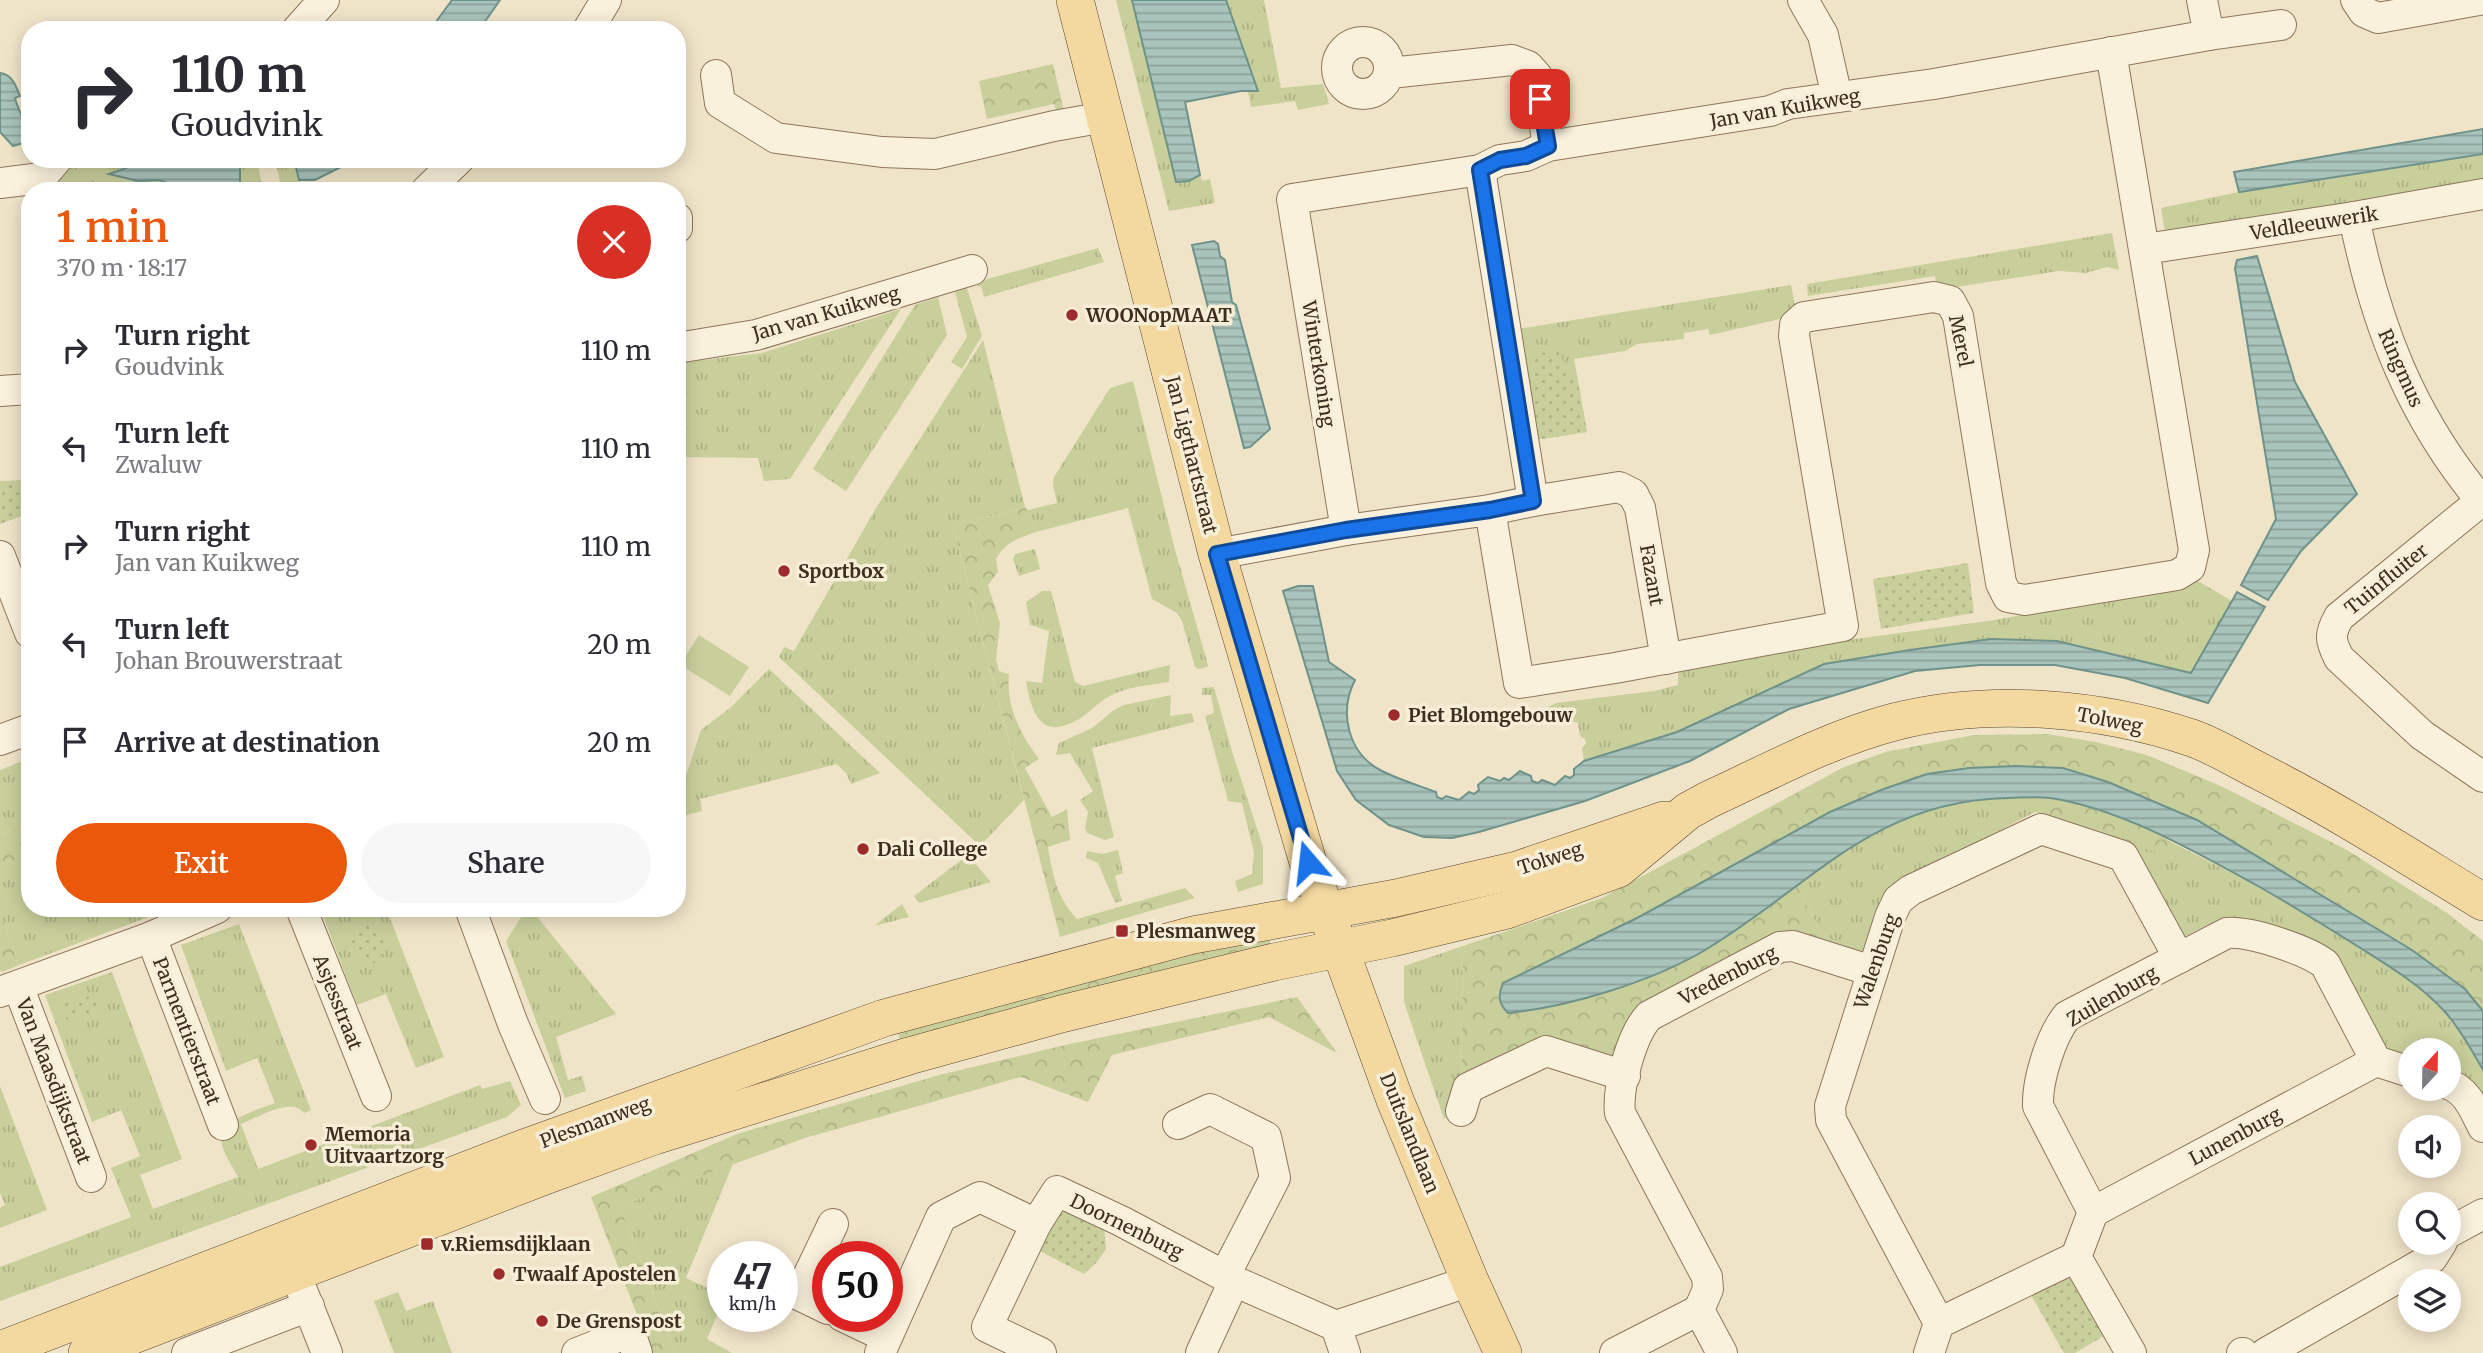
<!DOCTYPE html>
<meta charset="utf-8">
<style>
body{margin:0;font-family:Merriweather,serif;background:#f7f7f7;color:#2b2b33;height:100vh;display:flex;flex-direction:column;font-size:26px;white-space:nowrap}
*{box-sizing:border-box;margin:0}
p{font-size:23px;color:#7c7c81}
.icon{flex:none;width:38px;height:38px;fill:none;stroke:currentColor;stroke-width:2;stroke-linecap:round;stroke-linejoin:round}
.map{position:relative;flex:1;overflow:hidden}
.details{position:absolute;left:21px;top:182px;width:665px;height:735px;display:flex;flex-direction:column;background:#fff;border-radius:28px;box-shadow:0 4px 18px #0003}
.details>*{flex:none}
.hud{position:absolute;left:21px;top:21px;width:665px;height:147px;border-radius:28px;box-shadow:0 4px 18px #0003;background:#fff;color:#2b2b33;overflow:hidden}
.needle{width:46px;rotate:22deg}
.buttons{position:absolute;left:2398px;top:1038px;display:grid;gap:14px}
.buttons a{display:grid;place-items:center;width:63px;height:63px;border-radius:50%;background:#fff;box-shadow:0 4px 18px #0003;font-size:35px}
.speed{position:absolute;left:707px;top:1241px;display:flex;gap:14px;font-size:35px;font-weight:700;text-align:center}
.speed>*{display:grid;place-content:center;width:91px;height:91px;border-radius:50%;background:#fff;box-shadow:0 4px 18px #0003;line-height:1}
.speed small{font-size:18px;font-weight:400}
.speed .limit{border:10px solid #d22;background:#fff;color:#111}
.pin{position:absolute;display:grid;place-items:center;width:60px;height:60px;color:#fff;margin:-30px;border-radius:14px;box-shadow:0 4px 10px #0006}
.me{position:absolute;width:77px;margin:-38px;rotate:343deg;stroke-linejoin:round;filter:drop-shadow(0 0 5px #0008)}
.turn{display:flex;align-items:center;gap:24px;height:147px;padding:0 35px;font-size:32px}
.turn .icon{width:91px;height:91px;stroke-width:2.5}
.turn b{display:block;font-size:49px;line-height:60px}
.round{display:grid;place-items:center;flex:none;width:74px;height:74px;border-radius:37px;background:#f7f7f7}
.headline{display:flex;align-items:center;justify-content:space-between;height:119px;padding:0 35px}
h1{font-size:42px;font-weight:600;line-height:52px;color:#ea580c}
.cta{display:flex;gap:14px;margin-top:auto;padding:14px 35px}
.cta a{flex:1;height:80px;border-radius:42px;background:#ea580c;color:#fff;font-size:28px;font-weight:600;line-height:80px;text-align:center}
.cta a+a{background:#f7f7f7;color:#2b2b33}
ul{padding:0;list-style:none}
li{display:flex;align-items:center;gap:21px;height:98px;padding:0 35px}
li div{flex:1}
li b{display:block;font-size:26px}
li em{font-style:normal}
.map>svg:first-child{display:block}
.grass{fill:url(#grass-tufts)}
.forest{fill:url(#forest-crowns)}
.park{fill:url(#park-dots)}
.pitch{fill:#c9cf9b}
.water{fill:url(#water-rules);stroke:#6f938a;stroke-width:2}
.lines{fill:none;stroke-linecap:round;stroke-linejoin:round}
.minor-casing{stroke:#8d765c;stroke-width:32}
.major-casing{stroke:#5b4430;stroke-width:38}
.minor{stroke:#faf1dc;stroke-width:30}
.major{stroke:#f3d9a0;stroke-width:37}
.route-casing{stroke:#114b97;stroke-width:18}
.route{stroke:#1a73e8;stroke-width:12}
.poi-dot{fill:#9e2a2b;stroke:#f7eed8;stroke-width:2.5}
.labels{text-anchor:middle;stroke-width:7;stroke-linejoin:round;paint-order:stroke}
.street-label{font-size:19px;fill:#3d2e20;stroke:#f7eed8}
.poi-label{font-size:19px;font-weight:bold;fill:#3d2e20;stroke:#f7eed8;text-anchor:start}
</style>
<div class="map">
<svg width="2483" height="1353" viewBox="0 0 2483 1353">
<defs>
<pattern id="grass-tufts" width="24" height="20" patternUnits="userSpaceOnUse" patternTransform="scale(1.75)"><rect width="24" height="20" fill="#c9cf9b"/><path d="M3 7l-1-3M5 7V3M7 7l1-3M15 17l-1-3M17 17v-4M19 17l1-3" fill="none" stroke="#aeb285"/></pattern>
<pattern id="forest-crowns" width="20" height="18" patternUnits="userSpaceOnUse" patternTransform="scale(1.75)"><rect width="20" height="18" fill="#c9cf9b"/><path d="M2 6a3 3 0 1 1 6 0M12 15a3 3 0 1 1 6 0" fill="none" stroke="#aeb285"/></pattern>
<pattern id="park-dots" width="8" height="8" patternUnits="userSpaceOnUse" patternTransform="scale(1.75)"><rect width="8" height="8" fill="#c9cf9b"/><path d="M2 2h.1M6 6h.1" fill="none" stroke="#aeb285" stroke-width="1.8" stroke-linecap="round"/></pattern>
<pattern id="water-rules" width="6" height="5" patternUnits="userSpaceOnUse" patternTransform="scale(1.75)"><rect width="6" height="5" fill="#a9c4bc"/><path d="M0 2.5h6" fill="none" stroke="#8ba098"/></pattern>
</defs>
<rect width="100%" height="100%" fill="#f0e4c8"/>
<g class="grass">
<polygon points="1116,0 1132,0 1176,181 1189,181 1200,175 1202,181 1210,179 1215,203 1169,211"/>
<polygon points="1226,0 1264,0 1281,88 1323,84 1329,104 1298,110 1295,101 1251,107 1248,91 1258,90"/>
<polygon points="2483,154 2483,183 2166,238 2161,208 2239,192"/>
<path d="M85,159H151L110,174L138,181L160,180L186,191H127L99,184C88,192 70,190 57,191C58,170 66,165 85,159Z"/>
<polygon points="236,159 257,159 263,191 228,191 240,182 240,165"/>
<polygon points="275,159 294,159 301,184 292,191 282,191"/>
<polygon points="2112,233 2119,270 2107,267 2086,273 2059,271 1937,290 1935,276 1808,296 1807,284"/>
<polygon points="1098,248 1104,262 984,297 981,286 978,287 977,282"/>
<polygon points="1791,285 1797,315 1710,335 1708,329 1684,333 1684,339 1637,344 1625,351 1574,359 1587,432 1535,440 1517,329"/>
<polygon points="967,288 982,336 962,369 951,362 967,337 955,292"/>
<polygon points="938,297 947,335 846,491 813,469 915,305"/>
<polygon points="901,309 790,479 764,481 758,458 677,457 677,363 762,353"/>
<polygon points="983,340 1025,507 1028,510 1057,503 1053,486 1054,477 1110,388 1133,381 1174,546 1208,665 1207,667 1198,669 1195,667 1182,621 1177,613 1152,599 1128,508 1036,532 1025,507 953,526 1024,800 980,846 779,657 784,647 794,651 876,508"/>
<polygon points="1035,549 1040,569 1019,576 1013,559 1015,554"/>
<polygon points="2198,581 2232,601 2192,673 2057,641 1991,639 1910,650 1824,664 1678,732 1584,761 1582,748 1586,744 1585,739 1580,736 1578,723 1565,719 1565,714 1559,711 1555,714 1542,710 1556,703 1654,691 1678,685 1678,670 1848,640 1995,620"/>
<path d="M1042,591H1051L1075,682L1083,686L1170,665L1169,682C1152,685 1132,686 1116,693C1104,698 1095,707 1085,715C1045,743 1032,719 1026,681L1042,683L1049,631L1030,625L1026,602Z"/>
<polygon points="769,669 880,773 851,784 846,773 837,764 700,799 702,811 678,817 677,794 687,773 701,730 730,708"/>
<polygon points="1214,687 1231,748 1263,847 1263,884 1238,892 1235,881 1252,874 1254,853 1242,803 1228,801 1205,716 1214,713 1211,695 1202,695 1202,688"/>
<polygon points="1171,695 1170,716 1192,713 1194,722 1092,748 1114,837 1105,840 1087,833 1085,828 1088,812 1080,800 1093,791 1070,753 1056,755 1059,743 1092,728 1114,710 1124,705"/>
<polygon points="30,758 30,823 0,834 0,770"/>
<path d="M2047,797L2131,822L2238,876L2302,911L2415,983L2448,1014L2483,1070V1104L2448,1074V1050H2410V1060L2391,1053L2381,1045L2322,950L2219,919L2181,938L2129,844L2035,812L1892,886L1880,900L1863,954L1827,944L1797,886C1856,842 1907,808 1983,799C2004,797 2026,798 2047,797Z"/>
<polygon points="1118,850 1123,873 1115,876 1122,901 1115,903 1098,863 1086,858 1087,851 1103,854"/>
<polygon points="30,855 30,908 173,908 19,965 0,911 0,865"/>
<polygon points="968,855 991,882 919,903 914,896"/>
<polygon points="902,904 909,917 874,926"/>
<polygon points="320,908 386,908 444,1057 416,1068 386,994 357,1005"/>
<polygon points="527,908 530,908 616,1014 556,1037 568,1080 582,1076 586,1091 565,1098 506,941"/>
<path d="M239,924L311,1110L304,1113C291,1096 257,1118 241,1124L258,1169L480,1085L482,1089L510,1081L521,1105L507,1117L0,1301V1267L131,1217L111,1168L140,1156L121,1110L92,1122L45,995L112,972L182,1159L140,1175L153,1209L238,1177C233,1167 226,1158 223,1148C213,1121 258,1110 275,1103L257,1058L226,1071L181,945Z"/>
<polygon points="1463,946 1461,1082 1448,1115 1444,1119 1404,1002 1404,966"/>
<polygon points="0,1086 47,1210 0,1228 0,1208 5,1205 0,1193"/>
<polygon points="733,1164 686,1278 723,1295 723,1301 707,1339 732,1353 675,1353 620,1206"/>
<polygon points="398,1292 406,1311 433,1301 452,1353 394,1353 374,1301"/>
</g>
<g class="forest">
<polygon points="1053,64 1065,115 1058,116 1054,104 987,119 979,81"/>
<path d="M1025,507L1036,532C1018,538 1005,543 996,559L998,572L988,585L1000,623L996,659L999,671L1009,674C1006,706 1020,734 1039,759L1025,768L1052,817L1067,809L1070,840L1048,847C1053,876 1056,896 1077,919L1185,888L1195,898L1060,937L953,526Z"/>
<polygon points="2047,734 2096,742 2147,755 2223,787 2347,850 2447,913 2483,941 2483,1011 2465,989 2412,950 2197,820 2108,782 2063,768 2016,766 1969,768 1927,774 1881,790 1830,812 1639,917 1504,983 1499,993 1650,976 1698,954 1758,915 1797,886 1827,944 1742,952 1632,1013 1616,1060 1556,1041 1461,1082 1463,946 1602,898 1842,768 1885,752 1974,735"/>
<path d="M2047,797C2090,806 2147,820 2181,850L2175,857C2120,842 2061,825 2010,798Z"/>
<polygon points="30,823 30,855 0,865 0,834"/>
<polygon points="0,911 19,965 2,972 0,970"/>
<polygon points="1265,928 1272,947 901,1043 896,1025"/>
<polygon points="1297,997 1337,1053 1269,1017 1112,1055 1088,1102 1021,1077 805,1138 620,1206 675,1353 652,1353 591,1197 737,1134 939,1075 1065,1045"/>
</g>
<g class="park">
<polygon points="1561,350 1565,371 1576,371 1587,432 1535,440 1525,376 1532,374 1529,355"/>
<polygon points="30,480 30,513 0,524 0,481"/>
<polygon points="1968,563 1974,613 1881,629 1873,579"/>
<polygon points="366,924 391,944 370,968 346,946"/>
<polygon points="94,995 99,1010 67,1021 62,1004"/>
<polygon points="1053,1206 1104,1224 1106,1249 1097,1262 1084,1274 1032,1247"/>
<polygon points="2070,1275 2104,1336 2075,1353 2064,1353 2031,1295"/>
</g>
<polygon class="pitch" points="699,635 749,667 730,696 680,665"/>
<g class="water">
<polygon points="452,0 500,0 479,30 430,30"/>
<polygon points="1132,0 1226,0 1258,91 1241,91 1185,102 1200,175 1189,181 1176,182"/>
<path d="M0,73C12,74 16,86 20,96L15,98C18,111 30,131 30,141L13,146L0,132Z"/>
<polygon points="2483,129 2483,154 2239,192 2234,172"/>
<polygon points="151,159 236,159 240,165 240,182 228,191 186,191 160,180 138,181 109,174"/>
<polygon points="294,159 357,159 315,180 299,180"/>
<polygon points="1214,241 1218,244 1220,256 1225,260 1232,302 1236,305 1270,429 1250,447 1244,448 1192,245"/>
<polygon points="2257,256 2295,382 2357,494 2301,551 2268,600 2241,585 2276,519 2235,268 2237,260"/>
<path d="M1298,586H1313L1329,662L1355,680C1339,711 1347,752 1380,770C1397,779 1417,785 1436,792L1437,797L1442,799L1446,796L1459,800L1469,792L1474,794L1479,790L1478,785L1488,777L1500,781L1504,778L1509,780L1520,771L1531,776L1532,781L1538,783L1542,780L1555,785L1565,776L1570,778L1574,775V769L1584,761L1677,732L1824,664L1910,650L1991,639L2057,641L2191,673L2237,592L2265,607L2208,703L2125,678L2055,665H1980L1915,671L1789,709L1690,761L1585,801L1479,832L1452,838L1424,837L1389,825L1356,800L1337,771L1283,591Z"/>
<path d="M2016,766L2063,768L2108,782L2197,820L2412,950L2465,989L2483,1011V1070C2472,1051 2461,1030 2446,1013C2422,986 2392,968 2362,949C2327,927 2292,905 2256,885C2194,851 2119,808 2050,798C2035,796 2019,798 2005,798C1870,802 1807,890 1700,953C1647,983 1568,1007 1508,1013C1498,1003 1498,996 1503,983L1639,917L1830,812L1881,790L1927,774L1969,768Z"/>
</g>
<g class="lines">
<defs>
<g id="minor">
<polyline points="1803,0 1823,35 1837,97"/>
<polyline points="2202,0 2209,35"/>
<polyline points="2356,0 2364,12 2378,18 2479,0"/>
<polyline points="297,30 324,0"/>
<polyline points="588,30 606,0"/>
<circle cx="1363" cy="68" r="26"/>
<polyline points="1390,73 1512,60 1528,66 1537,76 1548,146"/>
<polyline points="716,75 720,103 776,138 882,152 935,154 1054,126 1105,117"/>
<polyline points="1480,170 1533,501"/>
<polyline points="0,183 41,178 57,159"/>
<polyline points="426,191 459,159"/>
<path d="M2354,217C2376,326 2411,417 2483,503"/>
<polyline points="677,218 677,228"/>
<polyline points="2145,249 2354,217 2483,194"/>
<polyline points="677,348 756,335 972,270"/>
<polyline points="0,391 30,389"/>
<path d="M2481,501L2339,617C2329,635 2330,640 2339,658L2422,735L2483,777"/>
<polyline points="1490,510 1519,683 1615,668 1843,626 1794,336 1795,325 1804,317 1934,297 1950,301 1958,316 2001,583 2008,597 2025,600 2177,575 2190,567 2194,550 2111,52"/>
<polyline points="1346,530 1292,199 1480,170 1500,160 1526,156 1548,146 1770,111 1788,104 1934,84 2209,35 2281,25"/>
<polyline points="1217,554 1346,530 1490,510 1533,501 1619,487 1633,494 1640,508 1666,659"/>
<polyline points="0,556 30,633"/>
<polyline points="0,740 30,729"/>
<polyline points="301,908 376,1096"/>
<polyline points="470,908 513,1024 545,1099"/>
<polyline points="151,937 223,1125"/>
<polyline points="18,986 91,1177"/>
<polyline points="0,992 151,937 217,908"/>
<path d="M2448,1084C2468,1091 2474,1110 2483,1127"/>
<polyline points="1461,1111 1468,1088 1546,1051 1625,1076"/>
<polyline points="1178,1124 1210,1109 1266,1137 1275,1178 1225,1275"/>
<polyline points="2093,1212 2376,1061"/>
<polyline points="1036,1224 987,1327 1041,1353"/>
<polyline points="2448,1233 2483,1214"/>
<polyline points="301,1288 327,1353"/>
<polyline points="828,1309 799,1295 833,1224"/>
<polyline points="842,1316 886,1337"/>
<polyline points="1939,1323 2076,1257"/>
<polyline points="1336,1326 1345,1353"/>
<polyline points="187,1353 309,1306"/>
<polyline points="577,1353 630,1332 637,1353"/>
<polyline points="880,1353 941,1217 980,1197 1036,1224 1057,1191 1121,1221 1234,1281 1336,1326 1470,1281"/>
<polyline points="1201,1353 1234,1281"/>
<polyline points="1615,1353 1699,1310"/>
<path d="M1722,1353L1699,1310L1708,1289L1707,1277L1620,1113C1617,1087 1632,1034 1649,1016L1780,947L1793,946L1872,971"/>
<polyline points="1929,1353 1939,1323 1831,1120 1830,1106 1890,917 1898,900 1911,890 2041,829 2123,856 2179,958"/>
<path d="M2131,1353L2076,1257L2093,1212L2038,1106C2037,1080 2051,1036 2067,1016L2227,933C2250,931 2307,950 2325,964L2376,1061L2410,1072"/>
<polyline points="2242,1353 2243,1353"/>
<polyline points="2266,1353 2432,1258 2442,1242"/>
</g>
<g id="major">
<polyline points="1075,0 1217,554 1308,862 1395,1100 1470,1281 1503,1353"/>
<polyline points="0,1350 524,1148 884,1018 1193,935 1396,898 1517,870 1664,820"/>
<path d="M87,1353L550,1174L654,1136L909,1056L1061,1014L1274,962L1392,938L1507,910L1618,869L1688,811L1708,800C1769,772 1829,739 1894,722C1989,698 2100,707 2192,738C2215,746 2237,760 2259,771C2336,810 2409,857 2483,902"/>
</g>
</defs>
<use href="#minor" class="minor-casing"/>
<use href="#major" class="major-casing"/>
<use href="#minor" class="minor"/>
<use href="#major" class="major"/>
</g>
<g class="lines">
<defs>
<polyline id="route" points="1308,862 1217,554 1346,530 1490,510 1533,501 1480,170 1500,160 1526,156 1548,146 1540,99"/>
</defs>
<use href="#route" class="route-casing"/>
<use href="#route" class="route"/>
</g>
<g class="poi-dot">
<circle cx="1072" cy="315" r="7"/>
<circle cx="784" cy="571" r="7"/>
<circle cx="1394" cy="715" r="7"/>
<circle cx="863" cy="849" r="7"/>
<rect x="1115" y="924" width="14" height="14" rx="3.5"/>
<circle cx="311" cy="1145" r="7"/>
<rect x="420" y="1237" width="14" height="14" rx="3.5"/>
<circle cx="499" cy="1274" r="7"/>
<circle cx="542" cy="1321" r="7"/>
</g>
<g class="labels">
<g class="street-label">
<text transform="translate(1785 108) rotate(-10)" y="7">Jan van Kuikweg</text>
<text transform="translate(2314 223) rotate(-9)" y="7">Veldleeuwerik</text>
<text transform="translate(826 313) rotate(-16)" y="7">Jan van Kuikweg</text>
<text transform="translate(1961 341) rotate(78)" y="7">Merel</text>
<text transform="translate(1319 364) rotate(81)" y="7">Winterkoning</text>
<text transform="translate(2401 368) rotate(66)" y="7">Ringmus</text>
<text transform="translate(1192 455) rotate(76)" y="7">Jan Ligthartstraat</text>
<text transform="translate(1652 575) rotate(80)" y="7">Fazant</text>
<text transform="translate(2386 579) rotate(-39)" y="7">Tuinfluiter</text>
<text transform="translate(2110 720) rotate(11)" y="7">Tolweg</text>
<text transform="translate(1550 858) rotate(-18)" y="7">Tolweg</text>
<text transform="translate(1876 961) rotate(-71)" y="7">Walenburg</text>
<text transform="translate(1728 975) rotate(-27)" y="7">Vredenburg</text>
<text transform="translate(2112 996) rotate(-30)" y="7">Zuilenburg</text>
<text transform="translate(338 1002) rotate(68)" y="7">Asjesstraat</text>
<text transform="translate(187 1031) rotate(69)" y="7">Parmentierstraat</text>
<text transform="translate(54 1081) rotate(69)" y="7">Van Maasdijkstraat</text>
<text transform="translate(595 1122) rotate(-20)" y="7">Plesmanweg</text>
<text transform="translate(1410 1133) rotate(68)" y="7">Duitslandlaan</text>
<text transform="translate(2235 1136) rotate(-28)" y="7">Lunenburg</text>
<text transform="translate(1127 1226) rotate(26)" y="7">Doornenburg</text>
</g>
<g class="poi-label">
<text x="1086" y="322">WOONopMAAT</text>
<text x="798" y="578">Sportbox</text>
<text x="1408" y="722">Piet Blomgebouw</text>
<text x="877" y="856">Dali College</text>
<text x="1136" y="938">Plesmanweg</text>
<text x="325" y="1141">Memoria<tspan x="325" dy="22">Uitvaartzorg</tspan></text>
<text x="441" y="1251">v.Riemsdijklaan</text>
<text x="513" y="1281">Twaalf Apostelen</text>
<text x="556" y="1328">De Grenspost</text>
</g>
</g>
</svg>
<div class="buttons">
<a><svg class="needle" viewBox="-14 -14 28 28"><path d="M0-13l5 13h-10z" fill="#e53935"/><path d="M0 13l5-13h-10z" fill="#7c7c81"/></svg></a>
<a><svg class="icon" aria-label="sound" viewBox="0 0 24 24"><path d="M4 9h4l5-4v14l-5-4H4zM17 9q2 3 0 6"/></svg></a>
<a><svg class="icon" aria-label="search" viewBox="0 0 24 24"><circle cx="10" cy="10" r="6"/><path d="M15 15l6 6"/></svg></a>
<a><svg class="icon" aria-label="layers" viewBox="0 0 24 24"><path d="M12 4l9 5-9 5-9-5zM3 14l9 5 9-5"/></svg></a>
</div>
<div class="speed"><div>47<small>km/h</small></div><div class="limit">50</div></div>
<div class="pin" style="left:1540px;top:99px;background:#d93025"><svg class="icon" aria-label="arrive" viewBox="0 0 24 24"><path d="M6 21V4h12l-3 4 3 4H6"/></svg></div>
<svg class="me" style="left:1308px;top:862px" viewBox="-20 -20 40 40"><path d="M0-17L14 15 0 8-14 15z" fill="#1a73e8" stroke="#fff" stroke-width="4"/></svg>
<div class="hud">
<div class="turn"><svg class="icon" aria-label="right" viewBox="0 0 24 24"><path d="M7 20v-9h11M14 6l5 5-5 5"/></svg><div><b>110 m</b>Goudvink</div></div>
</div>
<section class="details">
<div class="headline"><div><h1>1 min</h1><p>370 m · 18:17</p></div><a class="round" style="background:#d93025;color:#fff"><svg class="icon" aria-label="close" viewBox="0 0 24 24"><path d="M6 6l12 12M18 6L6 18"/></svg></a></div>
<ul>
<li><svg class="icon" aria-label="right" viewBox="0 0 24 24"><path d="M7 20v-9h11M14 6l5 5-5 5"/></svg><div><b>Turn right</b><p>Goudvink</p></div><em>110 m</em></li>
<li><svg class="icon" aria-label="left" viewBox="0 0 24 24"><path d="M17 20v-9H6M10 6l-5 5 5 5"/></svg><div><b>Turn left</b><p>Zwaluw</p></div><em>110 m</em></li>
<li><svg class="icon" aria-label="right" viewBox="0 0 24 24"><path d="M7 20v-9h11M14 6l5 5-5 5"/></svg><div><b>Turn right</b><p>Jan van Kuikweg</p></div><em>110 m</em></li>
<li><svg class="icon" aria-label="left" viewBox="0 0 24 24"><path d="M17 20v-9H6M10 6l-5 5 5 5"/></svg><div><b>Turn left</b><p>Johan Brouwerstraat</p></div><em>20 m</em></li>
<li><svg class="icon" aria-label="arrive" viewBox="0 0 24 24"><path d="M6 21V4h12l-3 4 3 4H6"/></svg><div><b>Arrive at destination</b></div><em>20 m</em></li>
</ul>
<div class="cta"><a>Exit</a><a>Share</a></div>
</section>
</div>
